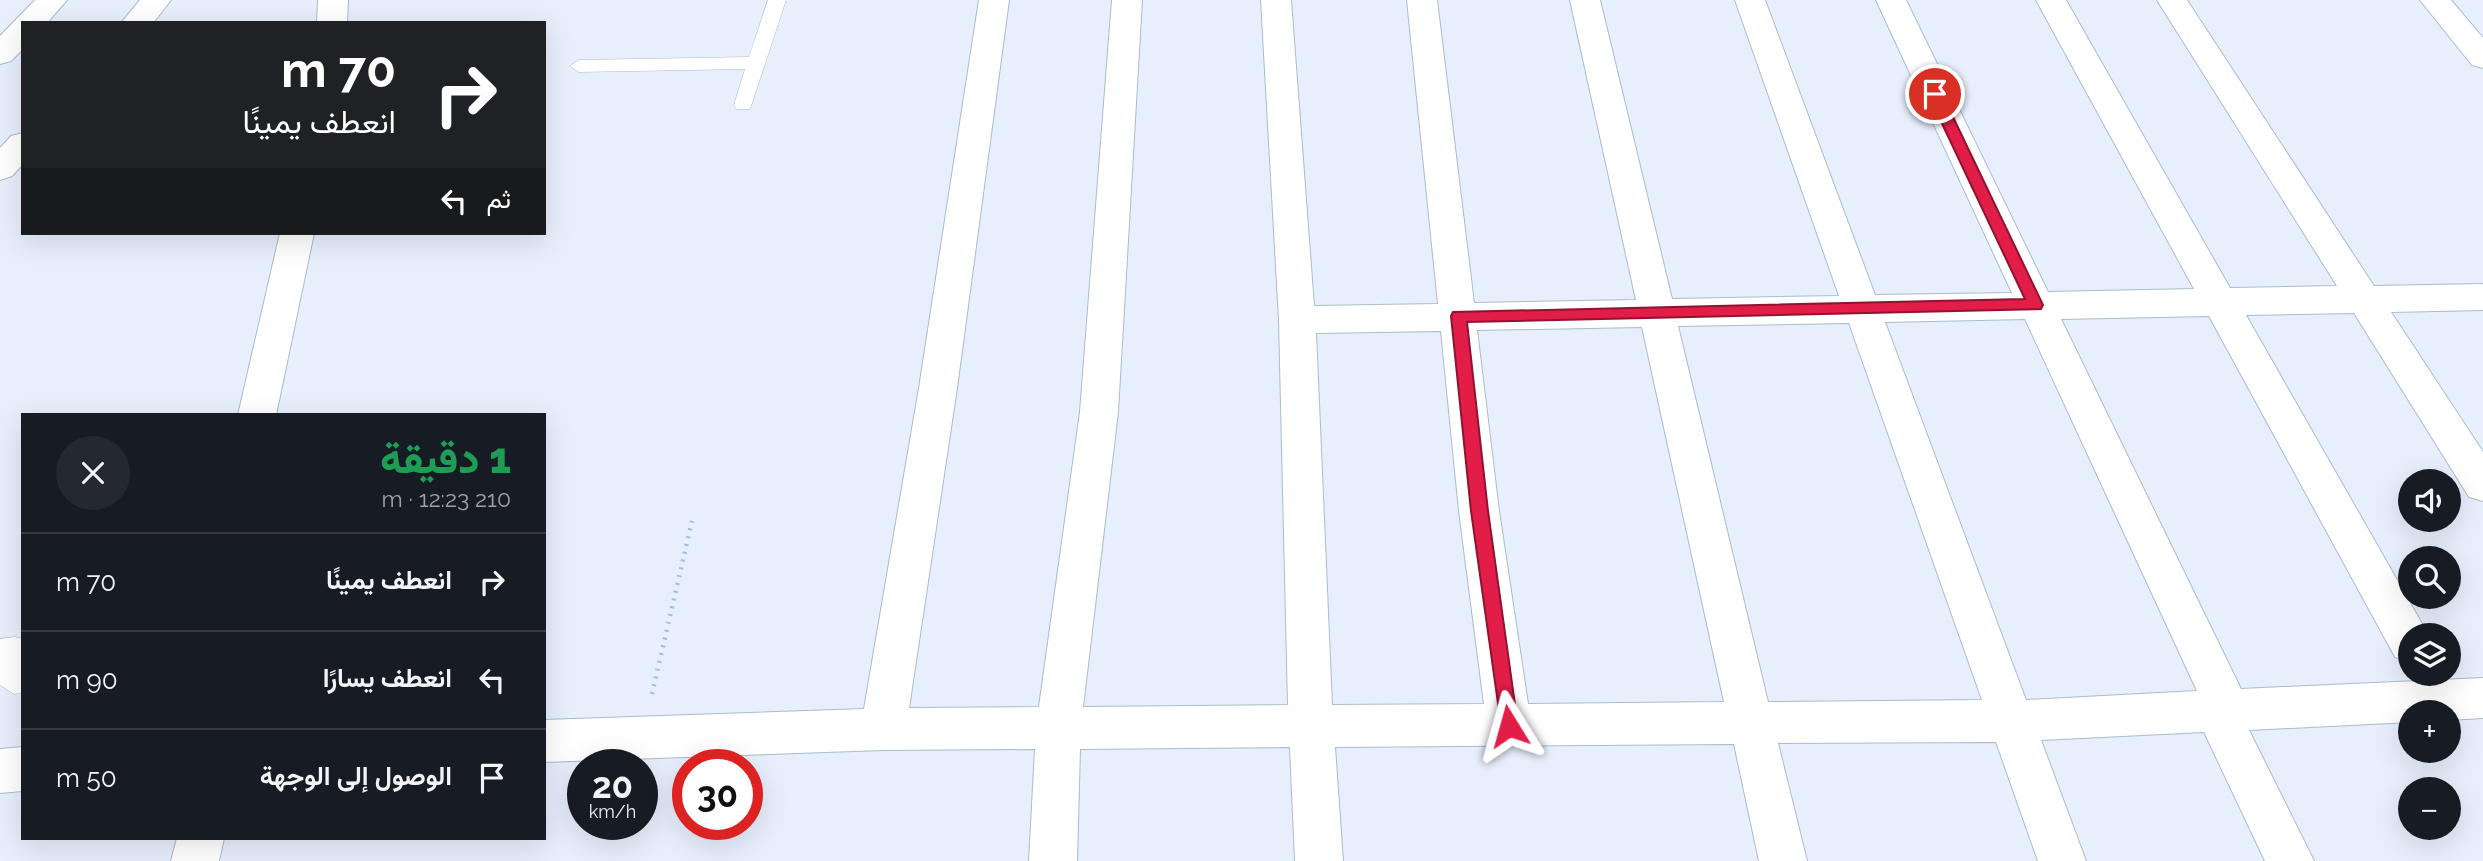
<!DOCTYPE html>
<html lang="ar">
<meta charset="utf-8">
<style>
body{margin:0;font-family:Raleway,Vazirmatn,sans-serif;background:#242831;color:#f1f3f6;direction:rtl;height:100vh;display:flex;flex-direction:column;font-size:26px;white-space:nowrap}
*{box-sizing:border-box;margin:0}
p{font-size:23px;color:#9ea1a6}
.icon{flex:none;width:38px;height:38px;fill:none;stroke:currentColor;stroke-width:2;stroke-linecap:round;stroke-linejoin:round}
.map{position:relative;flex:1;overflow:hidden;direction:ltr}
.drawer{position:absolute;left:21px;top:413px;width:525px;height:427px;display:flex;flex-direction:column;background:#171b24;border-radius:0px;box-shadow:0 7px 28px #0002;direction:rtl}
.drawer>*{flex:none}
.hud{position:absolute;left:21px;top:21px;width:525px;height:214px;border-radius:0px;box-shadow:0 7px 28px #0002;direction:rtl;background:#202124;color:#fff;overflow:hidden}
.fabs{position:absolute;left:2398px;top:469px;display:grid;gap:14px}
.fabs a{display:grid;place-items:center;width:63px;height:63px;border-radius:50%;background:#171b24;box-shadow:0 7px 28px #0002;font-size:35px}
.speed{position:absolute;left:567px;top:749px;display:flex;gap:14px;font-size:35px;font-weight:700;text-align:center}
.speed>*{display:grid;place-content:center;width:91px;height:91px;border-radius:50%;background:#171b24;box-shadow:0 7px 28px #0002;line-height:1}
.speed small{font-size:18px;font-weight:400}
.speed .limit{border:10px solid #d22;background:#fff;color:#111}
.pin{position:absolute;display:grid;place-items:center;width:60px;height:60px;color:#fff;margin:-30px;border:4px solid #fff;border-radius:50%;box-shadow:0 2px 7px #0007}
.me{position:absolute;width:77px;margin:-38px;rotate:352deg;stroke-linejoin:round;filter:drop-shadow(0 0 5px #0008)}
.turn{display:flex;align-items:center;gap:24px;height:147px;padding:0 35px;font-size:32px}
.turn .icon{width:91px;height:91px;stroke-width:2.5}
.turn b{display:block;font-size:49px;line-height:60px}
.then{display:flex;align-items:center;height:66px;padding:0 35px;background:#0003;gap:14px;font-size:26px}
.round{display:grid;place-items:center;flex:none;width:74px;height:74px;border-radius:37px;background:#242831}
.summary{display:flex;align-items:center;justify-content:space-between;height:119px;padding:0 35px}
h1{font-size:42px;font-weight:800;line-height:52px;color:#1e9e55}
ul{padding:0;list-style:none}
li{display:flex;align-items:center;gap:21px;height:98px;padding:0 35px;border-top:2px solid #363941}
li div{flex:1}
li b{display:block;font-size:26px}
li em{font-style:normal}
.map>svg:first-child{display:block}
.lines{fill:none;stroke-linecap:round;stroke-linejoin:round}
.lane-casing{stroke:#aabccc;stroke-width:1}
.street-casing{stroke:#aabccc;stroke-width:2}
.path{stroke:#a1c2d6;stroke-width:4.5;stroke-dasharray:2 6;stroke-linecap:butt}
.lane{fill:#fff;fill-rule:evenodd}
.street{fill:#fff;fill-rule:evenodd}
.route{fill:#e11d48;stroke:#92132f;stroke-width:2}
</style>
<div class="map">
<svg width="2483" height="861" viewBox="0 0 2483 861">
<rect width="100%" height="100%" fill="#e7effc"/>
<g class="lines">
<defs>
<g id="lane">
<polygon points="768,0 786,0 750,109 736,109 734,105 745,69 579,72 570,66 579,60 749,57"/>
<polygon points="15,637 23,639 23,693 14,694 0,685 0,639"/>
</g>
<g id="street">
<polygon points="35,0 67,0 47,23 23,23 23,49 11,61 0,64 0,36"/>
<polygon points="140,0 171,0 153,23 121,23"/>
<polygon points="318,0 348,0 347,23 317,23"/>
<path d="M979,0H1009L957,388L909,708L1039,707L1080,412L1112,0H1142L1118,412L1083,707L1288,705L1279,320L1261,0H1291L1314,306L1438,304L1407,0H1437L1474,303L1636,300L1570,0H1600L1672,299L1839,296L1735,0H1765L1875,295L2012,293L1876,0H1906L2048,292L2194,289L2036,0H2066L2230,288L2337,286L2157,0H2187L2374,286L2483,284V310L2391,312L2483,452V501L2469,497L2354,313L2246,315L2425,629L2428,635H2410V662L2395,657L2209,316L2061,319L2241,689L2483,678V718L2448,720V712H2410V722L2249,730L2314,861H2265L2204,732L2041,740L2086,861H2038L1996,742L1778,743L1807,861H1759L1734,744L1335,747L1343,861H1295L1290,747L1080,749L1077,861H1029L1035,749L883,750L544,762V720L864,709L919,388ZM2025,319L2197,691L2026,700L1885,322ZM1849,323L1982,700L1768,702L1678,326ZM1642,327L1724,702L1528,704L1499,511L1477,330ZM1441,331L1459,511L1484,704L1332,705L1316,333Z"/>
<polygon points="2420,0 2451,0 2483,38 2483,68 2472,65"/>
<polygon points="23,133 23,164 12,176 0,180 0,148 11,136"/>
<polygon points="280,233 314,233 276,415 238,415"/>
<polygon points="23,747 23,791 0,793 0,749"/>
<polygon points="177,838 224,838 219,861 171,861"/>
</g>
</defs>
<use href="#lane" class="lane-casing"/>
<use href="#street" class="street-casing"/>
<polyline class="path" points="652,694 692,521"/>
<use href="#lane" class="lane"/>
<use href="#street" class="street"/>
</g>
<polygon class="route" points="1935,89 1942,94 2043,305 2041,309 1467,322 1488,511 1518,726 1515,732 1509,734 1502,732 1471,511 1451,316 1453,312 2025,299 1928,94"/>
</svg>
<div class="fabs">
<a><svg class="icon" aria-label="sound" viewBox="0 0 24 24"><path d="M4 9h4l5-4v14l-5-4H4zM17 9q2 3 0 6"/></svg></a>
<a><svg class="icon" aria-label="search" viewBox="0 0 24 24"><circle cx="10" cy="10" r="6"/><path d="M15 15l6 6"/></svg></a>
<a><svg class="icon" aria-label="layers" viewBox="0 0 24 24"><path d="M12 4l9 5-9 5-9-5zM3 14l9 5 9-5"/></svg></a>
<a>+</a>
<a>−</a>
</div>
<div class="speed"><div>20<small>km/h</small></div><div class="limit">30</div></div>
<div class="pin" style="left:1935px;top:94px;background:#d93025"><svg class="icon" aria-label="arrive" viewBox="0 0 24 24"><path d="M6 21V4h12l-3 4 3 4H6"/></svg></div>
<svg class="me" style="left:1509px;top:726px" viewBox="-20 -20 40 40"><path d="M0-17L14 15 0 8-14 15z" fill="#e11d48" stroke="#fff" stroke-width="4"/></svg>
<div class="hud">
<div class="turn"><svg class="icon" aria-label="right" viewBox="0 0 24 24"><path d="M7 20v-9h11M14 6l5 5-5 5"/></svg><div><b>70 m</b>انعطف يمينًا</div></div>
<div class="then">ثم<svg class="icon" aria-label="left" viewBox="0 0 24 24"><path d="M17 20v-9H6M10 6l-5 5 5 5"/></svg></div>
</div>
<section class="drawer">
<div class="summary"><div><h1>1 دقيقة</h1><p>210 m · 12:23</p></div><a class="round"><svg class="icon" aria-label="close" viewBox="0 0 24 24"><path d="M6 6l12 12M18 6L6 18"/></svg></a></div>
<ul>
<li><svg class="icon" aria-label="right" viewBox="0 0 24 24"><path d="M7 20v-9h11M14 6l5 5-5 5"/></svg><div><b>انعطف يمينًا</b></div><em>70 m</em></li>
<li><svg class="icon" aria-label="left" viewBox="0 0 24 24"><path d="M17 20v-9H6M10 6l-5 5 5 5"/></svg><div><b>انعطف يسارًا</b></div><em>90 m</em></li>
<li><svg class="icon" aria-label="arrive" viewBox="0 0 24 24"><path d="M6 21V4h12l-3 4 3 4H6"/></svg><div><b>الوصول إلى الوجهة</b></div><em>50 m</em></li>
</ul>
</section>
</div>
